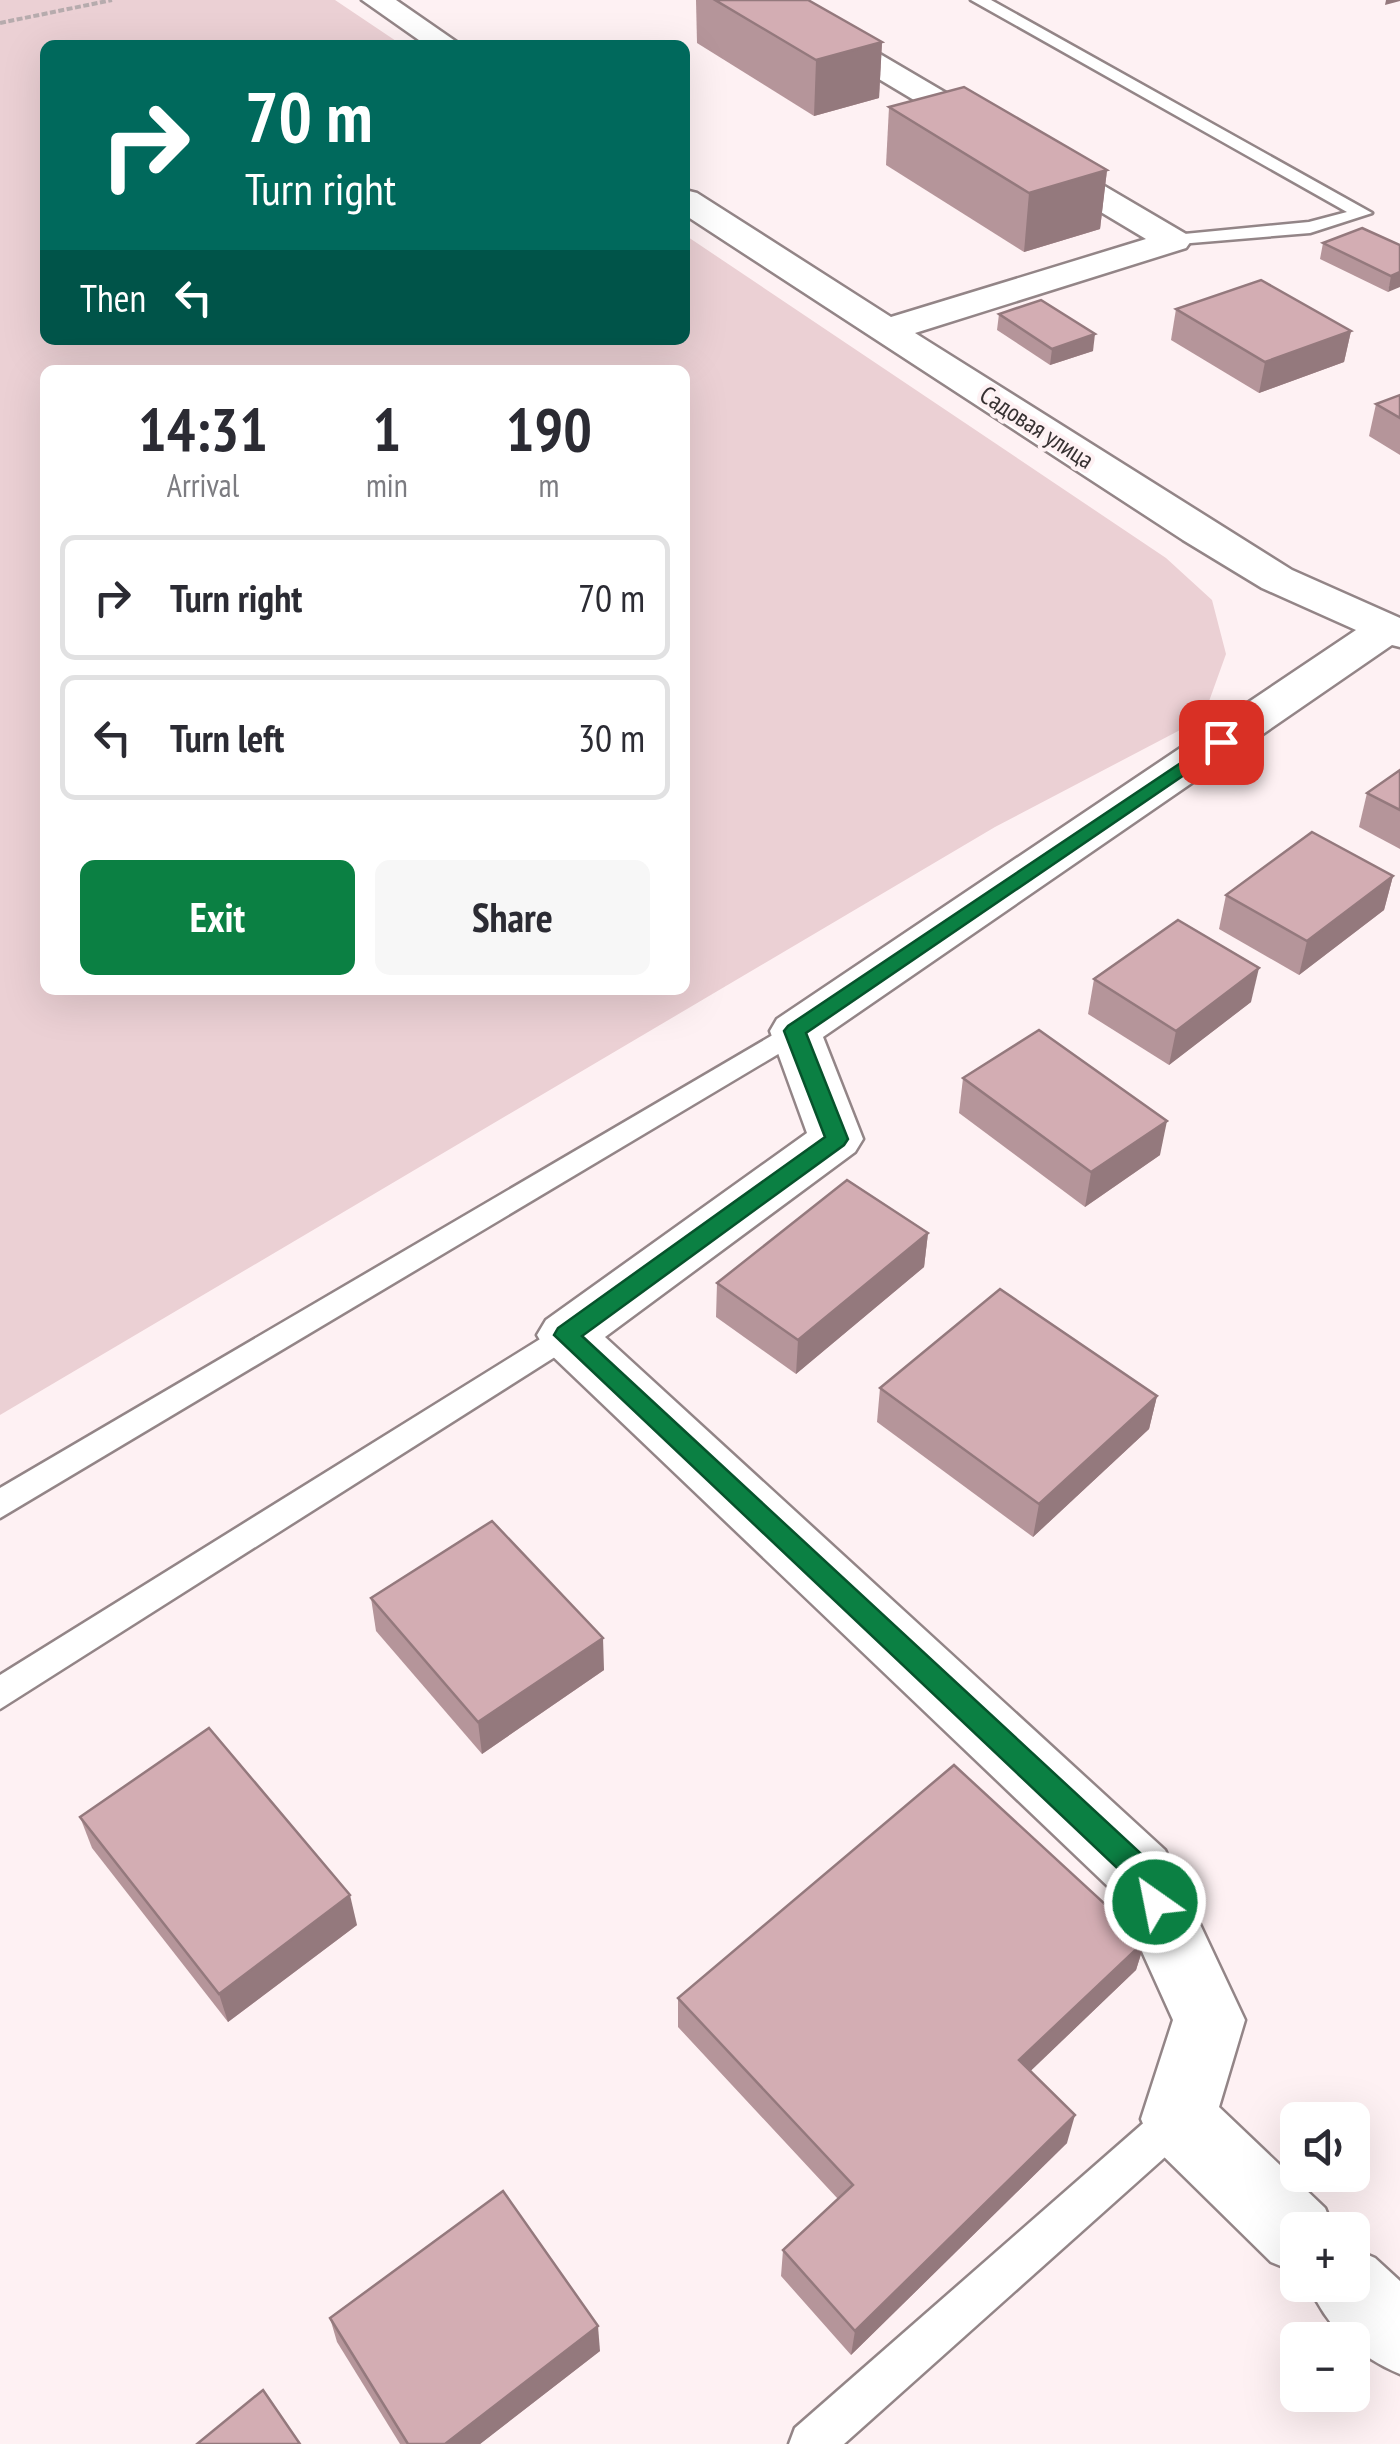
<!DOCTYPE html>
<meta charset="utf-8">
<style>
body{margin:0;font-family:"PT Sans Narrow",sans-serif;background:#f7f7f7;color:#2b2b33;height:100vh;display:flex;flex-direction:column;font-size:38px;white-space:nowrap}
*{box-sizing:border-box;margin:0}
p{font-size:32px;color:#7c7c81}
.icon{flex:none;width:55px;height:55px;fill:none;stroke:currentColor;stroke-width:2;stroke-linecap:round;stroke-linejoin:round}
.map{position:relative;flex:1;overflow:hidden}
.side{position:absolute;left:40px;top:365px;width:650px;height:630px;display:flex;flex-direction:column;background:#fff;border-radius:15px;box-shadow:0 10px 40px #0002}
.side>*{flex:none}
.guide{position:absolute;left:40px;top:40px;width:650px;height:305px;border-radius:15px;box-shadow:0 10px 40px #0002;background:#00695c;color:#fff;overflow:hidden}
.fabs{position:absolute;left:1280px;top:2102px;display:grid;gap:20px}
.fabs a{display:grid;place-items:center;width:90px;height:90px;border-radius:15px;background:#fff;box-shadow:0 10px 40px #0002;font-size:50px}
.pin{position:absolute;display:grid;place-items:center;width:85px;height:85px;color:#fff;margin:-42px;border-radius:20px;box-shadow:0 5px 15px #0006}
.me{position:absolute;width:110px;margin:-55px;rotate:327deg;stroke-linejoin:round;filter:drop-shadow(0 0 8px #0008)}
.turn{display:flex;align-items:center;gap:35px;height:210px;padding:0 40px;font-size:45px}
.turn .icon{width:130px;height:130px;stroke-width:2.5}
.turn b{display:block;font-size:70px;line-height:85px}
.then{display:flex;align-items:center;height:95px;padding:0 40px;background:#0003;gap:20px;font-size:38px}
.eta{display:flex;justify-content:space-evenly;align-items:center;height:170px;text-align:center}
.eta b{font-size:60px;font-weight:700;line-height:70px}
.action{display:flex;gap:20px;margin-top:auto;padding:20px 40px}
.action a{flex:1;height:115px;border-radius:15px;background:#0b8043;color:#fff;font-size:40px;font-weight:700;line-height:115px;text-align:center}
.action a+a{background:#f7f7f7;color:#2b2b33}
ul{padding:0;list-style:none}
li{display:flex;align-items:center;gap:30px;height:125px;margin:0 20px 15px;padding:0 20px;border:5px solid #e1e1e2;border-radius:15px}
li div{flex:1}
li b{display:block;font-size:38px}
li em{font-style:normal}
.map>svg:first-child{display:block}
.green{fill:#ebd0d4;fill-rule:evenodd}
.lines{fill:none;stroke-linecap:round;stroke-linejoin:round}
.lane-casing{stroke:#938587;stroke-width:5}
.street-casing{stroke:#938587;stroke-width:5}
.path{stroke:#b6abad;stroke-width:4;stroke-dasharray:6 2.5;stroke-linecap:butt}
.lane{fill:#fff;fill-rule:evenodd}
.street{fill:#fff;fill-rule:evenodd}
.wall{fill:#b5959a}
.shaded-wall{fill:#94797d}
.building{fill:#d3adb3;stroke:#94797d;stroke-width:2.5}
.route{fill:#0b8043;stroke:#07532c;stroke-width:2.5}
.labels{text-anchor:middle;stroke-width:8;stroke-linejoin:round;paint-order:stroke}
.far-street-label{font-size:25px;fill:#373132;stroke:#fef1f3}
</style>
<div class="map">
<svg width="1400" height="2444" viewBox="0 0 1400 2444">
<rect width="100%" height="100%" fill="#fef1f3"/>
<path class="green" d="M0,0H335L402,45H45V340H685V235L1166,558L1212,600L1226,654L1203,718L995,827L0,1415ZM45,370H685V990H45Z"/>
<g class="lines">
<defs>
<g id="lane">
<polygon points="971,0 991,0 1372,213 1310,233 1167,245 1165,241 1174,235 1309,222 1347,212"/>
<polygon points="795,1022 805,1024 809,1031 805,1038 0,1518 0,1488"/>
<polygon points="566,1323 577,1327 582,1335 577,1343 0,1709 0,1675"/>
<polygon points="1178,2099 1192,2105 1198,2119 1192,2133 844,2444 789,2444 795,2428 1164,2105"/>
</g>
<g id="street">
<polygon points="362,0 396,0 461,45 426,45"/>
<polygon points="753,0 788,0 1186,234 1191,241 1186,248 915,333 1292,570 1400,618 1400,647 1392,645 823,1037 863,1139 855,1152 605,1337 1165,1850 1245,2020 1219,2107 1325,2208 1334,2230 1298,2230 1298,2273 1271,2262 1152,2145 1141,2119 1173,2020 1116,1894 546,1350 537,1335 546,1320 807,1133 770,1031 777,1019 1356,630 1262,588 1183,540 685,215 685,190 697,193 891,317 1146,239 757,6"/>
<path d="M1352,2248L1375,2258L1400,2281V2374C1359,2357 1326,2327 1309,2285H1352Z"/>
</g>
</defs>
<use href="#lane" class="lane-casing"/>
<use href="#street" class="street-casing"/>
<polyline class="path" points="0,23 112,0"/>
<use href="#lane" class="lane"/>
<use href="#street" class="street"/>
</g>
<g class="wall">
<polygon points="696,0 808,0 882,42 879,98 814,116 697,43"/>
<polygon points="889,107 1107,170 1100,229 1024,252 886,165"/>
<polygon points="1323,243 1400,245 1388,292 1320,259"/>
<polygon points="1176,309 1351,331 1344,362 1259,393 1171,340"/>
<polygon points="999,314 1093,351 1050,365 997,330"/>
<polygon points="1400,395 1400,455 1369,436 1376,404"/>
<polygon points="1400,770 1400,849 1359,827 1367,793"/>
<polygon points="1393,876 1384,910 1299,975 1219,929 1226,895"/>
<polygon points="1094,979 1251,1002 1169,1065 1088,1014"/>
<polygon points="963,1078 1160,1155 1085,1207 959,1113"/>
<polygon points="928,1233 924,1267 796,1374 716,1317 717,1283"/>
<polygon points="880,1388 1157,1396 1149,1429 1033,1537 877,1422"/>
<polygon points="371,1598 604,1670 482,1754 376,1631"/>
<polygon points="80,1817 357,1925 228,2022 92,1848"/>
<polygon points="1145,1941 1136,1970 1030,2071 1067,2143 851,2355 781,2276 783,2250 838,2199 678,2027 678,1998"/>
<polygon points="330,2318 600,2351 480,2444 400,2444 337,2342"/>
</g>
<g class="shaded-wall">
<polygon points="1386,0 1400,0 1400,1 1385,5"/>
<polygon points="882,42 879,98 814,116 816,60"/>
<polygon points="1107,170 1100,229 1024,252 1029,193"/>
<polygon points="1400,272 1400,287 1388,292 1391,276"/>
<polygon points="1351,331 1344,362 1259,393 1265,362"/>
<polygon points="1095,334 1093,351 1050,365 1052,349"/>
<polygon points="1393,876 1384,910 1299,975 1307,941"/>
<polygon points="1259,968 1251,1002 1169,1065 1176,1031"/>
<polygon points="1167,1121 1160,1155 1085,1207 1091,1172"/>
<polygon points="928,1233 924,1267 796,1374 798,1340"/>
<polygon points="1157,1396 1149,1429 1033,1537 1039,1504"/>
<polygon points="603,1638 604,1670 482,1754 478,1722"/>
<polygon points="350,1895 357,1925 228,2022 219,1994"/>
<polygon points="1145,1941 1136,1970 1013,2088 1019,2060"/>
<polygon points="1075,2115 1067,2143 851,2355 855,2331"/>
<polygon points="598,2326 600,2351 480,2444 445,2444"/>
</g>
<g class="building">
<polygon points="715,0 808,0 882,42 816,60"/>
<polygon points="964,87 1107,170 1029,193 889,107"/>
<polygon points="1362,228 1400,245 1400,272 1391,276 1323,243"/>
<polygon points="1261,280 1351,331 1265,362 1176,309"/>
<polygon points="1041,300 1095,334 1052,349 999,314"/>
<polygon points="1400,395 1400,418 1376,404"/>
<polygon points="1400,770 1400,810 1367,793"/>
<polygon points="1312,832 1393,876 1307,941 1226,895"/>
<polygon points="1178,920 1259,968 1176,1031 1094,979"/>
<polygon points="1039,1030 1167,1121 1091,1172 963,1078"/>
<polygon points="847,1180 928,1233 798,1340 717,1283"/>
<polygon points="1000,1289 1157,1396 1039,1504 880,1388"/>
<polygon points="492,1521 603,1638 478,1722 371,1598"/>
<polygon points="209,1728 350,1895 219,1994 80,1817"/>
<polygon points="954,1765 1145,1941 1019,2060 1075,2115 855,2331 783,2250 853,2185 678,1998"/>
<polygon points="503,2191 598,2326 445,2444 408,2444 330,2318"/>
<polygon points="263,2390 300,2444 197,2444"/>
</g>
<polygon class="route" points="1221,736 1228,738 1228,745 806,1033 848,1139 844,1145 582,1336 1151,1863 1169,1902 1165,1911 1155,1915 1145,1911 1131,1881 554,1335 558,1328 825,1137 784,1031 788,1026"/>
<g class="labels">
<g class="far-street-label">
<text transform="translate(1037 427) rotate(33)" y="9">Садовая улица</text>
</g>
</g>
</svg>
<div class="fabs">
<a><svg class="icon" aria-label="sound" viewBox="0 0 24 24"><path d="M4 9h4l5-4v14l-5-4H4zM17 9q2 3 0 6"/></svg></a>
<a>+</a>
<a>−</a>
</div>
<div class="pin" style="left:1221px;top:742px;background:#d93025"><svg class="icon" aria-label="arrive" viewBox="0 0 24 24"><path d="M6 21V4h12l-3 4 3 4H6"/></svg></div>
<svg class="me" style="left:1155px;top:1902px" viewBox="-20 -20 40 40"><circle r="17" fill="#0b8043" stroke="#fff" stroke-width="3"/><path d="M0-11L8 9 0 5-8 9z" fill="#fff"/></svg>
<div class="guide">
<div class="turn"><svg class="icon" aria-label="right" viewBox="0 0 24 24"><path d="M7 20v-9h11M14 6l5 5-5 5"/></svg><div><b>70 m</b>Turn right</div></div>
<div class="then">Then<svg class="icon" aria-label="left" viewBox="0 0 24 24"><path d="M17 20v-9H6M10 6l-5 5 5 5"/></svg></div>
</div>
<section class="side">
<div class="eta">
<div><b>14:31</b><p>Arrival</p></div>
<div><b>1</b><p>min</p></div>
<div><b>190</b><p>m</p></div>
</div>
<ul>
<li><svg class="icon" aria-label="right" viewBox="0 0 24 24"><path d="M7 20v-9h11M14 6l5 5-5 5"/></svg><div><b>Turn right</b></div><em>70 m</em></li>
<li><svg class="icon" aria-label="left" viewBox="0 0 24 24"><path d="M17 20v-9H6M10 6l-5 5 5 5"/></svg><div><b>Turn left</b></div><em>30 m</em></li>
</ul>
<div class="action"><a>Exit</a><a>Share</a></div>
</section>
</div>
